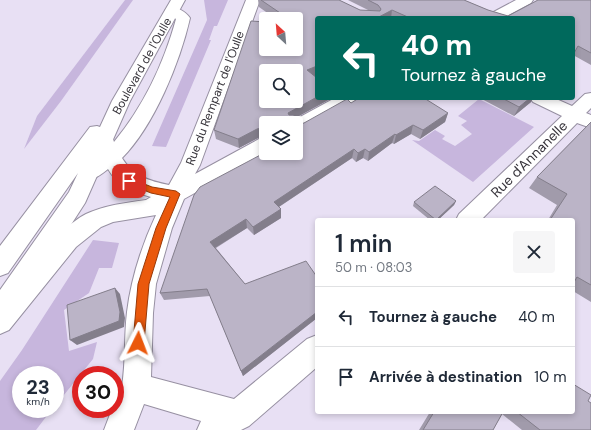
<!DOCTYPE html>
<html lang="fr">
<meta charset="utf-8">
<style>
body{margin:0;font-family:"DM Sans",sans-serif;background:#f6f6f7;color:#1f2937;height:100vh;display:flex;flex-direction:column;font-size:15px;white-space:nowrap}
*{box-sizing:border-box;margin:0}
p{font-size:13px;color:#747a83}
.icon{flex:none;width:22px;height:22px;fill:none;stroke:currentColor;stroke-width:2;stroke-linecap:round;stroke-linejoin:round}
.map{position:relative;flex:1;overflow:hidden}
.side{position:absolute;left:315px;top:218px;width:260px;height:196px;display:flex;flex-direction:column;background:#fff;border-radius:4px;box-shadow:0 2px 6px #0003}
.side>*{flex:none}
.top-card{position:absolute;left:315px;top:16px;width:260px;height:84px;border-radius:4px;box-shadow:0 2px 6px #0003;background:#00695c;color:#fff;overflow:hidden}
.needle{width:26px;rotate:334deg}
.tools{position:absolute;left:259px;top:12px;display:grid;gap:8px}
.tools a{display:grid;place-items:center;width:44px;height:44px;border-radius:4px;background:#fff;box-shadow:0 2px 6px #0003;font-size:20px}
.speed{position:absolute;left:12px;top:366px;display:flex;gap:8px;font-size:20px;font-weight:700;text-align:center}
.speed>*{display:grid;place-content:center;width:52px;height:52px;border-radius:50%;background:#fff;box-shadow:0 2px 6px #0003;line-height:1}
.speed small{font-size:10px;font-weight:400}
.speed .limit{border:6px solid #d22;background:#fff;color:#111}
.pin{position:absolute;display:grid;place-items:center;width:34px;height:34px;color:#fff;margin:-17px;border-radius:8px;box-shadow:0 2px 6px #0006}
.me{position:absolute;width:44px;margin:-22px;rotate:3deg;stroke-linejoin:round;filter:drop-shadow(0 0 3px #0008)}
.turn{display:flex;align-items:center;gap:14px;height:84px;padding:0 20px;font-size:18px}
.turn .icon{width:52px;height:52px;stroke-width:2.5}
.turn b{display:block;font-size:28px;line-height:34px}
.round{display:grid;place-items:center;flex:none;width:42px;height:42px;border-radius:4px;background:#f6f6f7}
.head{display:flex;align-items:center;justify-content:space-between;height:68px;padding:0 20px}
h1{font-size:24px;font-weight:600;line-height:30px}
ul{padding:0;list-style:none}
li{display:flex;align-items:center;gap:12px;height:60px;padding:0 20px;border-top:1px solid #e0e1e3}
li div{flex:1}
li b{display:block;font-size:15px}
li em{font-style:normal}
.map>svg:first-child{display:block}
.green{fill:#c7b6dd}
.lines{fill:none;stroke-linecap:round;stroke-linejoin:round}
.minor-casing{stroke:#9790a2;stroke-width:2}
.major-casing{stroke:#9790a2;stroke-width:2}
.minor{fill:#fff;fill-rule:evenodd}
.major{fill:#fff;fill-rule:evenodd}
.wall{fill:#a19bab}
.shaded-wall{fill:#837e8b}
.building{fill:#bbb4c7;stroke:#837e8b;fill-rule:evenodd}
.route{fill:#ea580c;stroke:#983908}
.labels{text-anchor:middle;stroke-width:3;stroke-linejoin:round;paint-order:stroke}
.far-street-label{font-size:12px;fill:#37343b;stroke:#fff}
.street-label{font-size:14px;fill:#37343b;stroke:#fff}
</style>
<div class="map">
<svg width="591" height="430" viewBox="0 0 591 430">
<rect width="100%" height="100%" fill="#e8e0f4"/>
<g class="green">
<polygon points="125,0 133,0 61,101 24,149 37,116"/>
<polygon points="204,0 228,0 217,26 214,26 209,40 211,40 166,147 152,146 207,20"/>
<polygon points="479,99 534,127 473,182 412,140 419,141 435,130 445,136 442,139 455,146 472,134 461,125 467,121 458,116"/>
<polygon points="93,240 119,243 112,268 99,268 89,293 64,310 69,351 97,342 93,359 55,406 55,375 21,375 21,409 52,409 36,430 0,430 0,381 22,350"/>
</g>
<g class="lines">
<defs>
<g id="minor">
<path d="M246,0H260L200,165L195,174L259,139L266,137V153L184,199L172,228L156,284L153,313L151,377L234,399L307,339L317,335V367L249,426L241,430H197L201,421L144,404L134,430H104L112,409H115C115,400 120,394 122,386C126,362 124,336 127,312C131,279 142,245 156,215L113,222L101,227L76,247L9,330L0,334V301C22,276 57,229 86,214C105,205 125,203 146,200L151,197C133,192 118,186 108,169C99,176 94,181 82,177L79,172L82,167L101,154L96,144L99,139L106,137L113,139L114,142C143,107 164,63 176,19L165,11L167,8C176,6 185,11 190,18C180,62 154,126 122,158C133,176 149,181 169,185L181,163Z"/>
<polygon points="516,0 533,0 531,3 503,18 486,18 488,15"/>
<polygon points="591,93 591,108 586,113 591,115 591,128 577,123 481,220 456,220 459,214 562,116 533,102 530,98 554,98 572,106 585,94"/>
<polygon points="335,98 357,98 354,102 303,131 296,133 296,123 289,123"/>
</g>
<polygon id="major" points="171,0 185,0 130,101 85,203 9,321 0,324 0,290 69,192 78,173 8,273 0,276 0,246 90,127 97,126 100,127 112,101"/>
</defs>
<use href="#minor" class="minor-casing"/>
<use href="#major" class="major-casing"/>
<use href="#minor" class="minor"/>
<use href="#major" class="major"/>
</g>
<g class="wall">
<polygon points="258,0 339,0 360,10 370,11 348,0 464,0 488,10 508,16 591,0 591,65 573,55 573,18 317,18 315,76 332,98 295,118 266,123 266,136 258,138 239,148 216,139 214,130 296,49 296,19 276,19 259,7"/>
<polygon points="480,98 533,98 531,102 514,116"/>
<polygon points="351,103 448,113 445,122 420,139 411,134 394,144 392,143 368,161 363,158 356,162 352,158 279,207 281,209 281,218 254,235 247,228 216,248 245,284 317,277 317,318 243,376 210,296 164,300 160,293 262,154 261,148 266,145 266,153 304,123"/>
<polygon points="591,122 591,302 573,291 573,220 548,220 557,205 529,188 537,177"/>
<polygon points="456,201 454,205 438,220 430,220 413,206 414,202"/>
<polygon points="588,401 591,430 522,430 502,414 493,430 419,430 430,412 573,412"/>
</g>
<g class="shaded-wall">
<polygon points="392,10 391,18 377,18"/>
<polygon points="317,66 317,75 307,80 307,70"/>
<polygon points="317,97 317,98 332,98 288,122 288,113"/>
<polygon points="530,98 533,98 531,102 514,116 519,107"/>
<polygon points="448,113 445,122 420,139 423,130"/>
<polygon points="413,125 411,134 394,144 396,135"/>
<polygon points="266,127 266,136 258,138 239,148 238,139 257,129"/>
<polygon points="395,134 392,143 368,161 369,152"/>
<polygon points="354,149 352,158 274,210 274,202"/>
<polygon points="365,149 363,158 356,162 358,153"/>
<polygon points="456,201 454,205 438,220 436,220"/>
<polygon points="281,209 281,218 254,235 253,227"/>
<polygon points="246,219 247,228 213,249 210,242"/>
<polygon points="115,288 120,294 125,318 124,327 77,345 70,340"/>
<polygon points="317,312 317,318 243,376 241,371"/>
</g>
<g class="building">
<path d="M261,0H339L360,10L380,11L381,9L378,5L368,0H464L488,10L508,16L538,0H591V53L578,46L573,55V18H410L392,10L377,18H317V66L307,70L317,78V97L288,113L289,115H294L295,123H266V127L257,129L238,139L214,130L251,21L266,22V49H296V25H298L296,24V19H289ZM266,71H296V101H266Z"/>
<polygon points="359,98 424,98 448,113 423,130 413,125 396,135 395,134 369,152 365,149 358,153 354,149 274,202 281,209 253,227 246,219 210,242 245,284 306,261 317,277 317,312 241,371 207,289 160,293 194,195 200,187 266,152 266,153 296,153 296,125 304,123 347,99 351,103"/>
<polygon points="502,98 530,98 519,107"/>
<polygon points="591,122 591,285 577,277 573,284 573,220 550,220 567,194 537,177"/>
<polygon points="266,145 266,150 261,148"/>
<polygon points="435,186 456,201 436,220 414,202"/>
<polygon points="115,288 120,312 119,321 70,340 67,305"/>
<polygon points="573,384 591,395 588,401 591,403 591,430 540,430 517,412 573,412"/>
<polygon points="434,412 503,412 493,430 423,430"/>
</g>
<polygon class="route" points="129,178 152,187 176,191 180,194 166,228 149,284 144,343 142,347 138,348 135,347 133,343 138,284 156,228 170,197 151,193 126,183 124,181 126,179"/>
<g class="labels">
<g class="far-street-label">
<text transform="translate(142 66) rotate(-61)" y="4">Boulevard de l'Oulle</text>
<text transform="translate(215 98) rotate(-69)" y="4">Rue du Rempart de l'Oulle</text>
</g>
<g class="street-label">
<text transform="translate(529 159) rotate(-45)" y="5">Rue d'Annanelle</text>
</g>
</g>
</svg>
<div class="tools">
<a><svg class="needle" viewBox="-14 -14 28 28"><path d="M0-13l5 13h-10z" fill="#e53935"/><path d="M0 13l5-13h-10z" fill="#747a83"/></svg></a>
<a><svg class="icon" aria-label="search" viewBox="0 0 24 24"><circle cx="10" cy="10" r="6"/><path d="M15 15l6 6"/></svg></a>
<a><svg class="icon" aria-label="layers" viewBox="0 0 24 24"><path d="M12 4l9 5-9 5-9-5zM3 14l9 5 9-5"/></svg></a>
</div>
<div class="speed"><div>23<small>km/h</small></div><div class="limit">30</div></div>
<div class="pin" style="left:129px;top:181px;background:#d93025"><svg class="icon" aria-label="arrive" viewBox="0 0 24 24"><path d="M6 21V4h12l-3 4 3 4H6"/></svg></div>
<svg class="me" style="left:138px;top:343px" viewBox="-20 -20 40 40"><path d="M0-17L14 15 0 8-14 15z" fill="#ea580c" stroke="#fff" stroke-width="4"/></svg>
<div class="top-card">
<div class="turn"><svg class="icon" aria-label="left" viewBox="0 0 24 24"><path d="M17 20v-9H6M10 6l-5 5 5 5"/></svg><div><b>40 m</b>Tournez à gauche</div></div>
</div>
<section class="side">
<div class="head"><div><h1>1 min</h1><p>50 m · 08:03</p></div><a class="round"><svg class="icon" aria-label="close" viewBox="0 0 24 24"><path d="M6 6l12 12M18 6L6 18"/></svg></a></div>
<ul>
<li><svg class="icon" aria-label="left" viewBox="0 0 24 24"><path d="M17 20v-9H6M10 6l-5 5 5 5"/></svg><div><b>Tournez à gauche</b></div><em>40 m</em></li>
<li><svg class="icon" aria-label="arrive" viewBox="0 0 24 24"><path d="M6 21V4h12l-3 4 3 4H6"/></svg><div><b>Arrivée à destination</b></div><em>10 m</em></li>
</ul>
</section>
</div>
